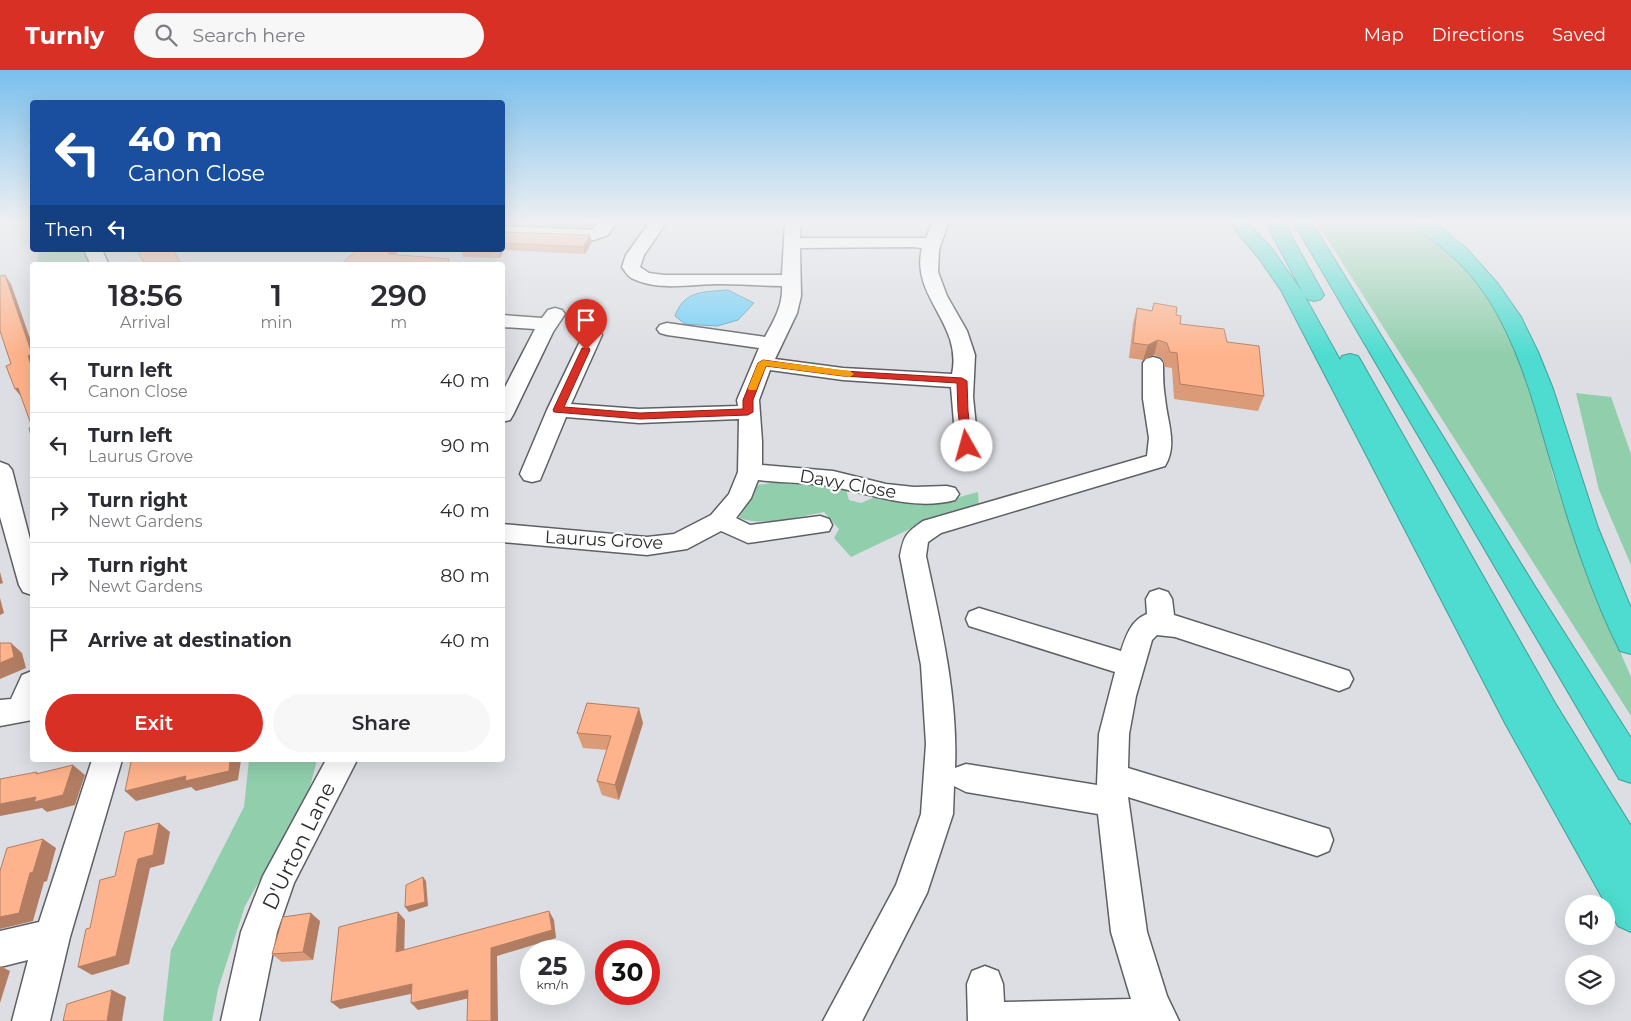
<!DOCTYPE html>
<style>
body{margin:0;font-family:Montserrat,sans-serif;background:#f7f7f7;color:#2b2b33;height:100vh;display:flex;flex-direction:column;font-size:19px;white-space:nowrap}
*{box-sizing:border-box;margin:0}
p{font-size:16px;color:#7c7c81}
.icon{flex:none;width:28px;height:28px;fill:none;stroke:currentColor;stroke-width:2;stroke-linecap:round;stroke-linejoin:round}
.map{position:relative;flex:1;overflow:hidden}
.sheet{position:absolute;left:30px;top:192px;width:475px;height:500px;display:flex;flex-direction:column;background:#fff;border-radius:5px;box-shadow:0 5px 20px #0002}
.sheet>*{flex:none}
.top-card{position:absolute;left:30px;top:30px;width:475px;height:152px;border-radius:5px;box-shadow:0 5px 20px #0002;background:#1a4fa0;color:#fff;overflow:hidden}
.controls{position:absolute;left:1565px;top:825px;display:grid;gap:10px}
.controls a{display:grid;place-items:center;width:50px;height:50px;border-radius:50%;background:#fff;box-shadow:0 5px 20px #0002;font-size:25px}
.speed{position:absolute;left:520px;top:870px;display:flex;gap:10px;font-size:25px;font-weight:700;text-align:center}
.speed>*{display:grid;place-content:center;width:65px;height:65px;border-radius:50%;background:#fff;box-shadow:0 5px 20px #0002;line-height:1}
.speed small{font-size:12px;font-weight:400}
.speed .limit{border:8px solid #d22;background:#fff;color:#111}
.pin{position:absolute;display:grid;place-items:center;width:42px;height:42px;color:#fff;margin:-51px -21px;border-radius:50% 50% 50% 0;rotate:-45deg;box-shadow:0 0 5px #0007}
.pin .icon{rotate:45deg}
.me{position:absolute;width:55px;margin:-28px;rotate:353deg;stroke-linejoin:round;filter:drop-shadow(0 0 4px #0008)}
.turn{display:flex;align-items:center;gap:18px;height:105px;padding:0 15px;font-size:22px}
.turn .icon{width:65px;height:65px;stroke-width:2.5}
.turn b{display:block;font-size:35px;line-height:42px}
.then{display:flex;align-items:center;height:48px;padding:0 15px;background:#0003;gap:10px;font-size:19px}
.eta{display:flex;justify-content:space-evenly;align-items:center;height:85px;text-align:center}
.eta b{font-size:30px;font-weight:600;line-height:35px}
.primary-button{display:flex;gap:10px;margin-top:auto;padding:10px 15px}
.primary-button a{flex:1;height:58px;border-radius:30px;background:#d93025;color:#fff;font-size:20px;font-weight:600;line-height:58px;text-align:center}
.primary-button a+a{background:#f7f7f7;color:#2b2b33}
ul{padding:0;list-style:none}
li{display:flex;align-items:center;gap:15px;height:65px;padding:0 15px;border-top:1px solid #e1e1e2}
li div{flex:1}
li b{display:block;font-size:19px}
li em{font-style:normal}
header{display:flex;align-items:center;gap:30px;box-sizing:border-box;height:70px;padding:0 25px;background:#d93025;color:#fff}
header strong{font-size:24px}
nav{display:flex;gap:28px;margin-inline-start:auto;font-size:18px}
.search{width:350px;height:45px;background:#f7f7f7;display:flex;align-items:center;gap:12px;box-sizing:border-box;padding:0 18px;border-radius:28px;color:#7c7c81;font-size:19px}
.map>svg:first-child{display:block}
.green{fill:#90ceac}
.water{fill:#73cff5;stroke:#5e9fba}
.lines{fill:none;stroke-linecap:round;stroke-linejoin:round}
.minor-casing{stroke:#5e6065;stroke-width:3}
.highway-casing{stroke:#429f97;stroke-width:2}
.minor{fill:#fff;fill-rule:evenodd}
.highway{fill:#4ddccf;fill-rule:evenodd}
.wall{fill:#db9a78}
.shaded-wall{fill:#b27d62}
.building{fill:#ffb38c;stroke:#b27d62}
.route{fill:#d93025;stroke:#8d1f18}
.slow{fill:#f59e0b}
.labels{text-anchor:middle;stroke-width:4.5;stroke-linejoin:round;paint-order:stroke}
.street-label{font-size:18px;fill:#2d2e30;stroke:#fff}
.near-street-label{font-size:21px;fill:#2d2e30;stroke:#fff}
</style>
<header>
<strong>Turnly</strong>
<div class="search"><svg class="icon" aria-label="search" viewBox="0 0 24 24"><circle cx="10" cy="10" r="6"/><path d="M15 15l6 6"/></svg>Search here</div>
<nav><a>Map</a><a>Directions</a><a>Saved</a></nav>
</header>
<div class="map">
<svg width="1631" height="951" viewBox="0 0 1631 951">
<rect width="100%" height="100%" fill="#dcdee3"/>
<g class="green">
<polygon points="1317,153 1416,153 1451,182 1496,233 1536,333 1553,405 1582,492 1631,607 1631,646"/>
<polygon points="38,180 89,180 94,195 37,195"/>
<polygon points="1576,323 1611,327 1631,384 1631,495 1599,420"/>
<path d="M784,411L835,415L846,420L849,430L861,433L877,426L949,430L978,422L979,439L937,446L851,487L834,468L839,459L824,442C796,447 767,457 739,448L758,415Z"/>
<polygon points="249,690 317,690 307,728 245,836 218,919 212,951 163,951 171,880 244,737"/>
</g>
<path class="water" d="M728,220L754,233L738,250L717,256L685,254L675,246C684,220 704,222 728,220Z"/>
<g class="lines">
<defs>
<g id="minor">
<polygon points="599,153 616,153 608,165 594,170 502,166 502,156 591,160"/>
<path d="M649,153H666L644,185L640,197L649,203L664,205H782L785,153H801L800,168H926L932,153H948L939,180L938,202L947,226L967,261L975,285L973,327L978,376L975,381L967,383L959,381L956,376L951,317L843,310L770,300L759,330L762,371V395L833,401L886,414L914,417L947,416L955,418L959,424L955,430C915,441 874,425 835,417C810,412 783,413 758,410L751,428L736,448L750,455L820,446L829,449L832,455L829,461L748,473L721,461L687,479L647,485L502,472V454L647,467L674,464L711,445L729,424L738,402L739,349L639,353L566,347L540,410L532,412L524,410L520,404L547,340L585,261L592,259L599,261L602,265L571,334L639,339L738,336L737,330L759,278L667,265L660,263L657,259L660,255L667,253L765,267C774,250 783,236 782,216C762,216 741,214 720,214C693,214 662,221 636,210C629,208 626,203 622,197L626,185ZM913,177L922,178C910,227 963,253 952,304L843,298L775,289L797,243L801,226L800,178Z"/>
<polygon points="84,180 102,180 109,195 91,195"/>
<polygon points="555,238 562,240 565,244 553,262 513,345 510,350 502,352 502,323 535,259 502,257 502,245 542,248 548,240"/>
<path d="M1153,287L1160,289L1163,293C1163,305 1163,317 1165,328C1167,351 1178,375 1165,396L941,463L928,472L926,486C941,556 958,626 955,698L966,694L1097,715L1099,664L1115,602L969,556L966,549L969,542L979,538L1121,581C1126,566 1131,550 1147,544L1146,529L1150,522L1159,519L1168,522L1172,529L1174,545L1349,601L1353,609L1349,617L1339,621L1175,567L1157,565L1152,570L1136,626L1129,664L1128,698L1329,759L1333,770L1329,781L1317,786L1128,727L1147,862L1167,926L1179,951H968L967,914L972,901L985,896L998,901L1003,914L1004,932L1131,929L1111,862L1098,744L966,722L954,716L953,744L927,823L862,951H823L896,815L921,744L926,674L921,595L900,486C904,465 906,463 923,451L1147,386L1149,368L1143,329V293L1146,289Z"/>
<polygon points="0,392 8,395 12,400 32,477 32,525 23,522 19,515 0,447"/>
<polygon points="32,601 32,650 0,656 0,630 11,629 22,605"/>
<polygon points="92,690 122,690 70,867 50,951 12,951 28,890 0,897 0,861 39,852"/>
<polygon points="326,690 357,690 294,813 277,862 259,951 221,951 241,862 263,806"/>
</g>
<g id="highway">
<polygon points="1229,153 1248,153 1272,179 1303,223 1266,153 1284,153 1324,225 1321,229 1314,231 1307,229 1304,225 1340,290 1342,286 1350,284 1358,286 1361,291 1555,633 1631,756 1631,862 1618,856 1505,653 1281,220 1258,187"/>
<polygon points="1294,153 1312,153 1534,515 1631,668 1631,713 1619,709"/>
<path d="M1415,153H1435L1467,179L1498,214L1521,247L1538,282L1553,319L1598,458L1631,538V584L1620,581C1591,524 1571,460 1553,399C1538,348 1525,296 1500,249C1488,226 1471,203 1452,186C1440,175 1424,166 1415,153Z"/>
</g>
</defs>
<use href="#minor" class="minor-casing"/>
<use href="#highway" class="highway-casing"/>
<use href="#minor" class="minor"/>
<use href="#highway" class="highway"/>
</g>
<g class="wall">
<polygon points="502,153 596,153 590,158 502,154"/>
<polygon points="502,162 590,165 592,172 585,184 504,180 500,188 463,187 461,180"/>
<polygon points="1137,238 1176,245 1180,254 1227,272 1264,326 1258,341 1174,329 1172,298 1165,297 1162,288 1154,285 1143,290 1129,288 1133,253"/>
<polygon points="643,653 619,730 602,725 597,711 607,680 583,678 577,663"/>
<polygon points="320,851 313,890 282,892 272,884"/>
</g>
<g class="shaded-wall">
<polygon points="589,153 596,153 590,158"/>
<polygon points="590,165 592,172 585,184 583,177"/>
<polygon points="502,174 504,180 500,188 498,182 499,180 502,180"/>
<polygon points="389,180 398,180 392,195 388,184"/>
<polygon points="378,192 379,195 370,195"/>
<polygon points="5,205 11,214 32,274 32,298 28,286"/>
<polygon points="1158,270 1154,285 1143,290 1148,275"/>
<polygon points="18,318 23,329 15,319"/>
<polygon points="0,502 3,513 0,514"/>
<polygon points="0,528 4,543 0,545"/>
<polygon points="11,573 22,583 26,598 0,609 0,593"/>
<polygon points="639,638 643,653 619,730 615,715"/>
<polygon points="230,690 241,690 238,710 196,721 191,717 136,731 125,721"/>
<polygon points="73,695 85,705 75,735 47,742 42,738 0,746 0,734"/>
<polygon points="159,753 170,762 164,794 150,798 129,894 92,905 78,897"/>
<polygon points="43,769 56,778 47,811 44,812 33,851 0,859 0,847 30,803"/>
<polygon points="423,807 426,811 428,836 409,842 405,837"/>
<polygon points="549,841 554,850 556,868 497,886 498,951 491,951 491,878"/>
<polygon points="398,842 405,850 404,890 396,882"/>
<polygon points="311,843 320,851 313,890 303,882"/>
<polygon points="0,896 10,901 0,933"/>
<polygon points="412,914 420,922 340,939 331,932"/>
<polygon points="112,920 126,927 122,951 107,951"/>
<polygon points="468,920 474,927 418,940 411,933"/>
</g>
<g class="building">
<polygon points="502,162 590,165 583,177 502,173"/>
<polygon points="137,180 173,180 182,195 145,195"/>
<polygon points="356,180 389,180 388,184 449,189 448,195 379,195 378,192 370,195 340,195 354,183"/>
<polygon points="461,180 499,180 498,182"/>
<polygon points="5,205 32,284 28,286 32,298 32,370 29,358 32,357 18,318 15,319 6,296 11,294 0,261 0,206"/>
<polygon points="1154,233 1177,237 1176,245 1181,246 1180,254 1224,259 1227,272 1259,276 1264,326 1180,314 1177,283 1170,282 1167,273 1158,270 1148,275 1133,273 1137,238 1152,241"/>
<polygon points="0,573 11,573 14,587 0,593"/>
<polygon points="587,633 639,638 615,715 597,711 611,666 577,663"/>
<polygon points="140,690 230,690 229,701 185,711 186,706 125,721 131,692"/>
<polygon points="73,695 63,725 34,732 36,727 0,734 0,709 37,702 36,704"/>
<polygon points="159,753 153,785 138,789 116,886 78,897 86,859 90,858 100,810 115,806 125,762"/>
<polygon points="43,769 33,802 30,803 19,843 0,847 0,801 7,778"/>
<polygon points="423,807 425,832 405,837 406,815"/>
<polygon points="549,841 552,860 491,878 491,951 467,951 468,920 411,933 412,914 331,932 339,857 398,842 396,882"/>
<polygon points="311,843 303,882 272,884 283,847"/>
<polygon points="112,920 107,951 63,951 67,934"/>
</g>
<linearGradient id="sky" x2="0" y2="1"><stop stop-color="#79bfed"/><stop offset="0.53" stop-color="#eff0f2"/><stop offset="1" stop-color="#eff0f2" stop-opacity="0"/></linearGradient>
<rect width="1631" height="286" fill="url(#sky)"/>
<polygon class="route" points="582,278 589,278 590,280 564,337 640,343 743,339 743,330 758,293 763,290 843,301 962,308 967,311 968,341 972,376 967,379 962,376 958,341 957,313 843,306 766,296 753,330 753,342 748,345 640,349 554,342 553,340"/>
<polygon class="slow" points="763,290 850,301 854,304 850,307 766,296 756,320 749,320 748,318 758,293"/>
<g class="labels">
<g class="street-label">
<text transform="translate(848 414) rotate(10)" y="6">Davy Close</text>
<text transform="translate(604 470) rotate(3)" y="6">Laurus Grove</text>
</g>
<g class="near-street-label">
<text transform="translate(299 776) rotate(-64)" y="7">D'Urton Lane</text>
</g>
</g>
</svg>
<div class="controls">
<a><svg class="icon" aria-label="sound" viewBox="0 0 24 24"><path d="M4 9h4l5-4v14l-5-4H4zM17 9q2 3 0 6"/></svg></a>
<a><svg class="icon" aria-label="layers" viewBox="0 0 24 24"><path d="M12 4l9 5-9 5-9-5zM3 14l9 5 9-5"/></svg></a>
</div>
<div class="speed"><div>25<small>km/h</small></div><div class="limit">30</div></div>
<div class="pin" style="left:586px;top:280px;background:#d93025"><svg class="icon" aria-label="arrive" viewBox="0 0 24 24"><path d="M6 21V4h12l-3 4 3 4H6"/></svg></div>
<svg class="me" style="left:967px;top:376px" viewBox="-20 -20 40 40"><circle r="19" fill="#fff"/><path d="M0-13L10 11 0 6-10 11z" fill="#d93025"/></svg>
<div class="top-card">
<div class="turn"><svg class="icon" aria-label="left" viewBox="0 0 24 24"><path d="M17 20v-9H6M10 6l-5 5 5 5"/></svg><div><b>40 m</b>Canon Close</div></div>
<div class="then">Then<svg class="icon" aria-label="left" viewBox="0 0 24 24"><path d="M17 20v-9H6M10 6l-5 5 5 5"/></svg></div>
</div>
<section class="sheet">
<div class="eta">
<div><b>18:56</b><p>Arrival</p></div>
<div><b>1</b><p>min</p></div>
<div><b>290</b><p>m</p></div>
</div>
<ul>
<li><svg class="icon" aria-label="left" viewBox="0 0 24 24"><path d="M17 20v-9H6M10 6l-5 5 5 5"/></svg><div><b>Turn left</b><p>Canon Close</p></div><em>40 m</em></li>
<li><svg class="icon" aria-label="left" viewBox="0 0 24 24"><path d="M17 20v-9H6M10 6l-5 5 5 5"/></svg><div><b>Turn left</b><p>Laurus Grove</p></div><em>90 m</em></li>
<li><svg class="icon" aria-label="right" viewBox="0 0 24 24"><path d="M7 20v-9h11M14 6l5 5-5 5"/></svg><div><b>Turn right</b><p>Newt Gardens</p></div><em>40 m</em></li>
<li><svg class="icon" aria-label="right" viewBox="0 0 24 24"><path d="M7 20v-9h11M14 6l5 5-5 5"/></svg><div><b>Turn right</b><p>Newt Gardens</p></div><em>80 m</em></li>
<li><svg class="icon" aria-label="arrive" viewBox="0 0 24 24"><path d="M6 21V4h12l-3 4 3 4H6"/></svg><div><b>Arrive at destination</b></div><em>40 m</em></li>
</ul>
<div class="primary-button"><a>Exit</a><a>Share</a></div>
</section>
</div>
